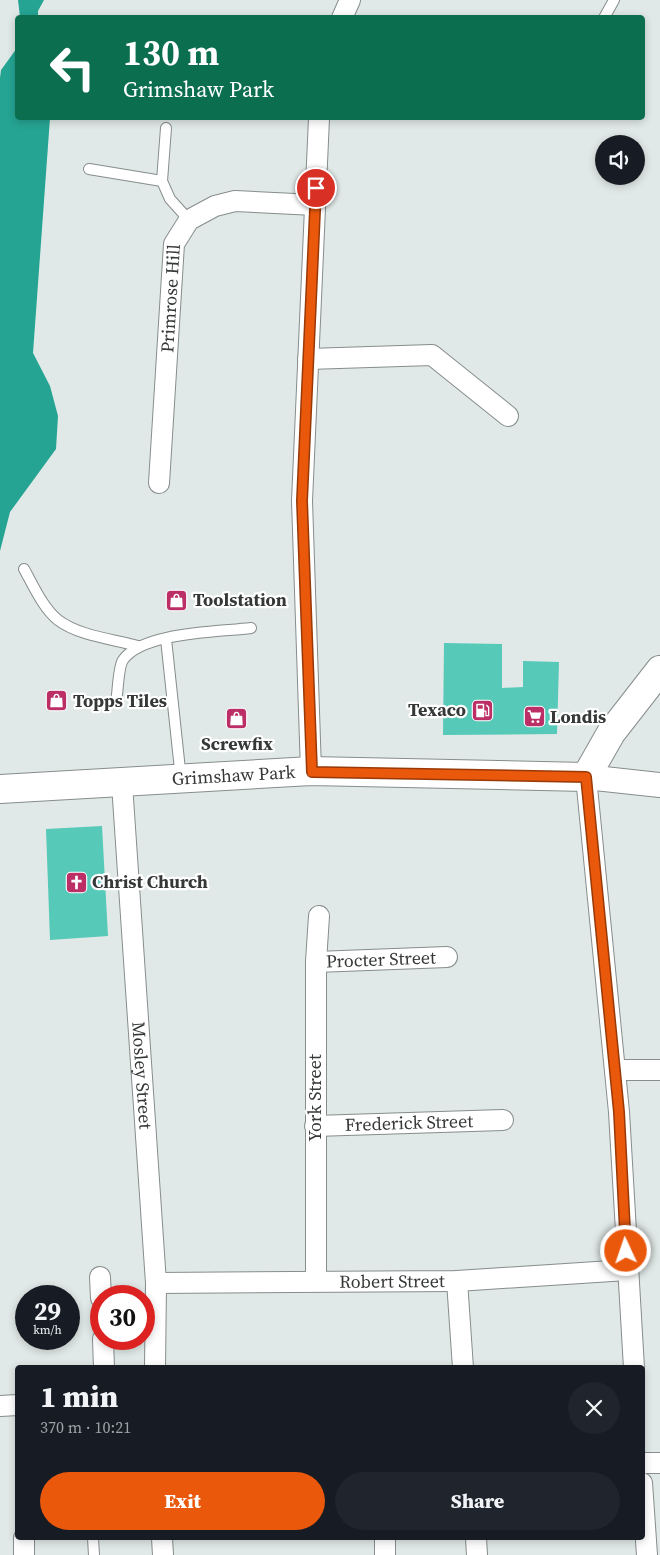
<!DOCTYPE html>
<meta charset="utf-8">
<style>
body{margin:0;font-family:"Source Serif 4",serif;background:#20242c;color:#f1f3f6;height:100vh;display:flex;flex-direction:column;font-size:19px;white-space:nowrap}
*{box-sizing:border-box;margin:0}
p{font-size:16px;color:#9ea1a6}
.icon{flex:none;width:28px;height:28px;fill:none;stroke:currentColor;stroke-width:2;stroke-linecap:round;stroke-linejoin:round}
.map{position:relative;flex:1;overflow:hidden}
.sheet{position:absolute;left:15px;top:1365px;width:630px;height:175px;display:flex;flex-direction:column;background:#171b24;border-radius:5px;box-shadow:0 2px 8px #0003}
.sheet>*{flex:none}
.top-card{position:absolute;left:15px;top:15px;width:630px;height:105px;border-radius:5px;box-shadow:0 2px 8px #0003;background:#0b6e4f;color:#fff;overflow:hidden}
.tools{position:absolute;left:595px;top:135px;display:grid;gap:10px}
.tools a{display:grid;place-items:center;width:50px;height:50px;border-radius:50%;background:#171b24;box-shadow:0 2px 8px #0003;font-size:25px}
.speed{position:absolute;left:15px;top:1285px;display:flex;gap:10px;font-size:25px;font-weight:700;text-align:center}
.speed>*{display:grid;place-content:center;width:65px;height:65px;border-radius:50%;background:#171b24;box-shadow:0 2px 8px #0003;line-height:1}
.speed small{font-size:12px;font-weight:400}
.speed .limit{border:8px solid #d22;background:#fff;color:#111}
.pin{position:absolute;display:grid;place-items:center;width:42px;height:42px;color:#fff;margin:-21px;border:2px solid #fff;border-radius:50%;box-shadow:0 1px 5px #0007}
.me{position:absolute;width:55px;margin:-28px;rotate:357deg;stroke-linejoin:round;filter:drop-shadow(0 0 4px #0008)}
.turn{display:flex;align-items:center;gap:18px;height:105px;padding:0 25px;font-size:22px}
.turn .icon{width:65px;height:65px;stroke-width:2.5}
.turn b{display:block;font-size:35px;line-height:42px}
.round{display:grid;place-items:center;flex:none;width:52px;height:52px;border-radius:26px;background:#20242c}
.overview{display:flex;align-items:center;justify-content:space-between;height:85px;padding:0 25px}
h1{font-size:30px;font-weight:800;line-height:38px}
.action{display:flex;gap:10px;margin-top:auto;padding:10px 25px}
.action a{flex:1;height:58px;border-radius:30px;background:#ea580c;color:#fff;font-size:20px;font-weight:800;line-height:58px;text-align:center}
.action a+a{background:#20242c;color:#f1f3f6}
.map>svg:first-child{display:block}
.water{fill:#25a493}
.building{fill:#56c9b8}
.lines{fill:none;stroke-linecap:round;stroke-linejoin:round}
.service-casing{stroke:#868d8c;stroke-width:12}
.minor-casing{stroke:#868d8c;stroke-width:22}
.tertiary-casing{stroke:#868d8c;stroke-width:26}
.trunk-casing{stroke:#868d8c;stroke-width:30}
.service{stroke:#fff;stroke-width:10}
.minor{stroke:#fff;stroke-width:20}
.tertiary{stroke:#fff;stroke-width:24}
.trunk{stroke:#fff;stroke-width:28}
.route-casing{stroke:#983908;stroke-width:12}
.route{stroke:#ea580c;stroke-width:9}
.labels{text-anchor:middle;stroke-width:4.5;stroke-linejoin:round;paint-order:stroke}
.street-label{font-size:18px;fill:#353837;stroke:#fff}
.poi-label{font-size:18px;font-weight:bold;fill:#353837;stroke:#fff;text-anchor:start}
</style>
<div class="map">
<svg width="660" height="1555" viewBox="0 0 660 1555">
<rect width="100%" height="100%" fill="#e0e9e7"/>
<g class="water">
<polygon points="18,0 44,0 38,11 38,17 20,17"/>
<polygon points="17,48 18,118 50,118 33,353 50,386 58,416 56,449 10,512 0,551 0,78 1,70"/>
</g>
<g class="building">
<polygon points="444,643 502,644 502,688 523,687 523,661 559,662 557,734 443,735"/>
<polygon points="102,826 108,936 50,940 46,829"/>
</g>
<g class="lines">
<defs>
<g id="service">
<polyline points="604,18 614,0"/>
<polyline points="166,128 162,181 170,199 189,220"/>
<polyline points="89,169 162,181"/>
<path d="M24,569C33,585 43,608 58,620C79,636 113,639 138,646"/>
<polyline points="166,639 181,779"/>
<path d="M116,702C118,693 118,667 123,660C142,632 218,632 251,628"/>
<polyline points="93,1538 94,1555"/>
</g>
<g id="minor">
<polyline points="342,18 350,0"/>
<polyline points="308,359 432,355 508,416"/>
<path id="s1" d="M159,483L174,244L189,220L215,206L235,201L315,205"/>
<polyline points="311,771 302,501 319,118"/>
<polyline points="586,777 619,1112 634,1368"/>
<path id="s2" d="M122,784L156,1283L155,1368"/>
<path id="s3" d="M316,962L447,957"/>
<polyline points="615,1070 660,1070"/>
<path id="s4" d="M315,1126L503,1120"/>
<polyline points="100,1277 101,1298"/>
<polyline points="316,1280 316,962 319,916"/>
<polyline points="457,1281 463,1368"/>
<path id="s5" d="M156,1283L457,1281L627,1270"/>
<polyline points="103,1339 104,1368"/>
<polyline points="0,1406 18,1405"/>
<polyline points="642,1463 660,1463"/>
<polyline points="642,1483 647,1555"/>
<polyline points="24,1538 24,1555"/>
<polyline points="162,1538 163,1555"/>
<polyline points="476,1538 477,1555"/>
<polyline points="385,1555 385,1538"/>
</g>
<polyline id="tertiary" points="586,777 660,785"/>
<g id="trunk">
<path id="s6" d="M0,789L311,771L586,777L611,733L660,670"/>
</g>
</defs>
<use href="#service" class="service-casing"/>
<use href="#minor" class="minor-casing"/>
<use href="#tertiary" class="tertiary-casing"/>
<use href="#trunk" class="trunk-casing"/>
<use href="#service" class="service"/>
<use href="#minor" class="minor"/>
<use href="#tertiary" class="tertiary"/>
<use href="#trunk" class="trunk"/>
</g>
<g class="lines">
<defs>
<polyline id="route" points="316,188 302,501 312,772 586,777 619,1112 626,1251"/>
</defs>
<use href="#route" class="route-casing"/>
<use href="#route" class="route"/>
</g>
<defs>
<symbol id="shop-square" viewBox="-11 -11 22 22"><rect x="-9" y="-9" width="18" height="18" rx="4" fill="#bb2f66" stroke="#fff"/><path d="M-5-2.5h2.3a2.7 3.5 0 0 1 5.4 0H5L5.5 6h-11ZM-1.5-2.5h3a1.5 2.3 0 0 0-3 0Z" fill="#fff"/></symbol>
<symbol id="fuel-square" viewBox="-11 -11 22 22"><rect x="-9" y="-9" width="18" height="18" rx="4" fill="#bb2f66" stroke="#fff"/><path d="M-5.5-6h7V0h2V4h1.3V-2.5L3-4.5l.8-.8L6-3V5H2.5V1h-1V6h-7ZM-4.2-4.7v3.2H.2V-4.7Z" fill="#fff"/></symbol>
<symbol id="supermarket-square" viewBox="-11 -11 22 22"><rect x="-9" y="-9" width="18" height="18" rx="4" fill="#bb2f66" stroke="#fff"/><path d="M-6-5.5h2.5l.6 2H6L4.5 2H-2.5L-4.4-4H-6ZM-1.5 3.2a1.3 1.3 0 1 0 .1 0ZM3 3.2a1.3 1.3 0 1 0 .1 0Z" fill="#fff"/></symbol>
<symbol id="church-square" viewBox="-11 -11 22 22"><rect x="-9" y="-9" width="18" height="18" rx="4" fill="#bb2f66" stroke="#fff"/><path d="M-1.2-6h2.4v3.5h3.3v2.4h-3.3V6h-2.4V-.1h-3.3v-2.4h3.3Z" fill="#fff"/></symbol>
</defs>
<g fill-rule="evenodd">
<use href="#shop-square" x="164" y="588" width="25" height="25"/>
<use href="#shop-square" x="44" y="688" width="25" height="25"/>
<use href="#fuel-square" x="470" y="698" width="25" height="25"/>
<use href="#supermarket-square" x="522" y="704" width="25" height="25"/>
<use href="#shop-square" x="224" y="706" width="25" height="25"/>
<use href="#church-square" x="64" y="870" width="25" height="25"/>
</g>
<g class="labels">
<g class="street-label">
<text dy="6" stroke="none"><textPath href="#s1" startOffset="185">Primrose Hill</textPath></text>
<text dy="6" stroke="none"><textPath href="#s6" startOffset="234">Grimshaw Park</textPath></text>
<text dy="6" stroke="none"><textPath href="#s3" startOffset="65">Procter Street</textPath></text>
<text dy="6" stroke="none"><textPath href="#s2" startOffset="292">Mosley Street</textPath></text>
<text transform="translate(315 1098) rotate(-90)" y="6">York Street</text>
<text dy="6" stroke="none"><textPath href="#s4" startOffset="94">Frederick Street</textPath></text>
<text dy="6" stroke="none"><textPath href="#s5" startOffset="236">Robert Street</textPath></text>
</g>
<g class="poi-label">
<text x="193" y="606">Toolstation</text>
<text x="73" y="707">Topps Tiles</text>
<text x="466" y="716" text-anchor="end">Texaco</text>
<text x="550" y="723">Londis</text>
<text x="237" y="750" text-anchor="middle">Screwfix</text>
<text x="92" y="888">Christ Church</text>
</g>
</g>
</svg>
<div class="tools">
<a><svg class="icon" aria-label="sound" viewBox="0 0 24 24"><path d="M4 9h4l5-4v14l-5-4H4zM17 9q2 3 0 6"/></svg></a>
</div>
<div class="speed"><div>29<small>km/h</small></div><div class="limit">30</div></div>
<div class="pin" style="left:316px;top:188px;background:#d93025"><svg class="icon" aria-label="arrive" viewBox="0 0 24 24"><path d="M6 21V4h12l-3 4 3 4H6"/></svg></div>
<svg class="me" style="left:626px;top:1251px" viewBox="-20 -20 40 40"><circle r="17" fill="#ea580c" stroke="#fff" stroke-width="3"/><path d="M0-11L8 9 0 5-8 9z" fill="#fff"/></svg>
<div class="top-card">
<div class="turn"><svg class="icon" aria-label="left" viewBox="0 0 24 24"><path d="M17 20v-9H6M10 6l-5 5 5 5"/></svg><div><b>130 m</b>Grimshaw Park</div></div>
</div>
<section class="sheet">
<div class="overview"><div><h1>1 min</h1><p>370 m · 10:21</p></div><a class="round"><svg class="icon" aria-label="close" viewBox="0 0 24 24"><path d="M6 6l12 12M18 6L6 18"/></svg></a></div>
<div class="action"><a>Exit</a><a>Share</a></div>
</section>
</div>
